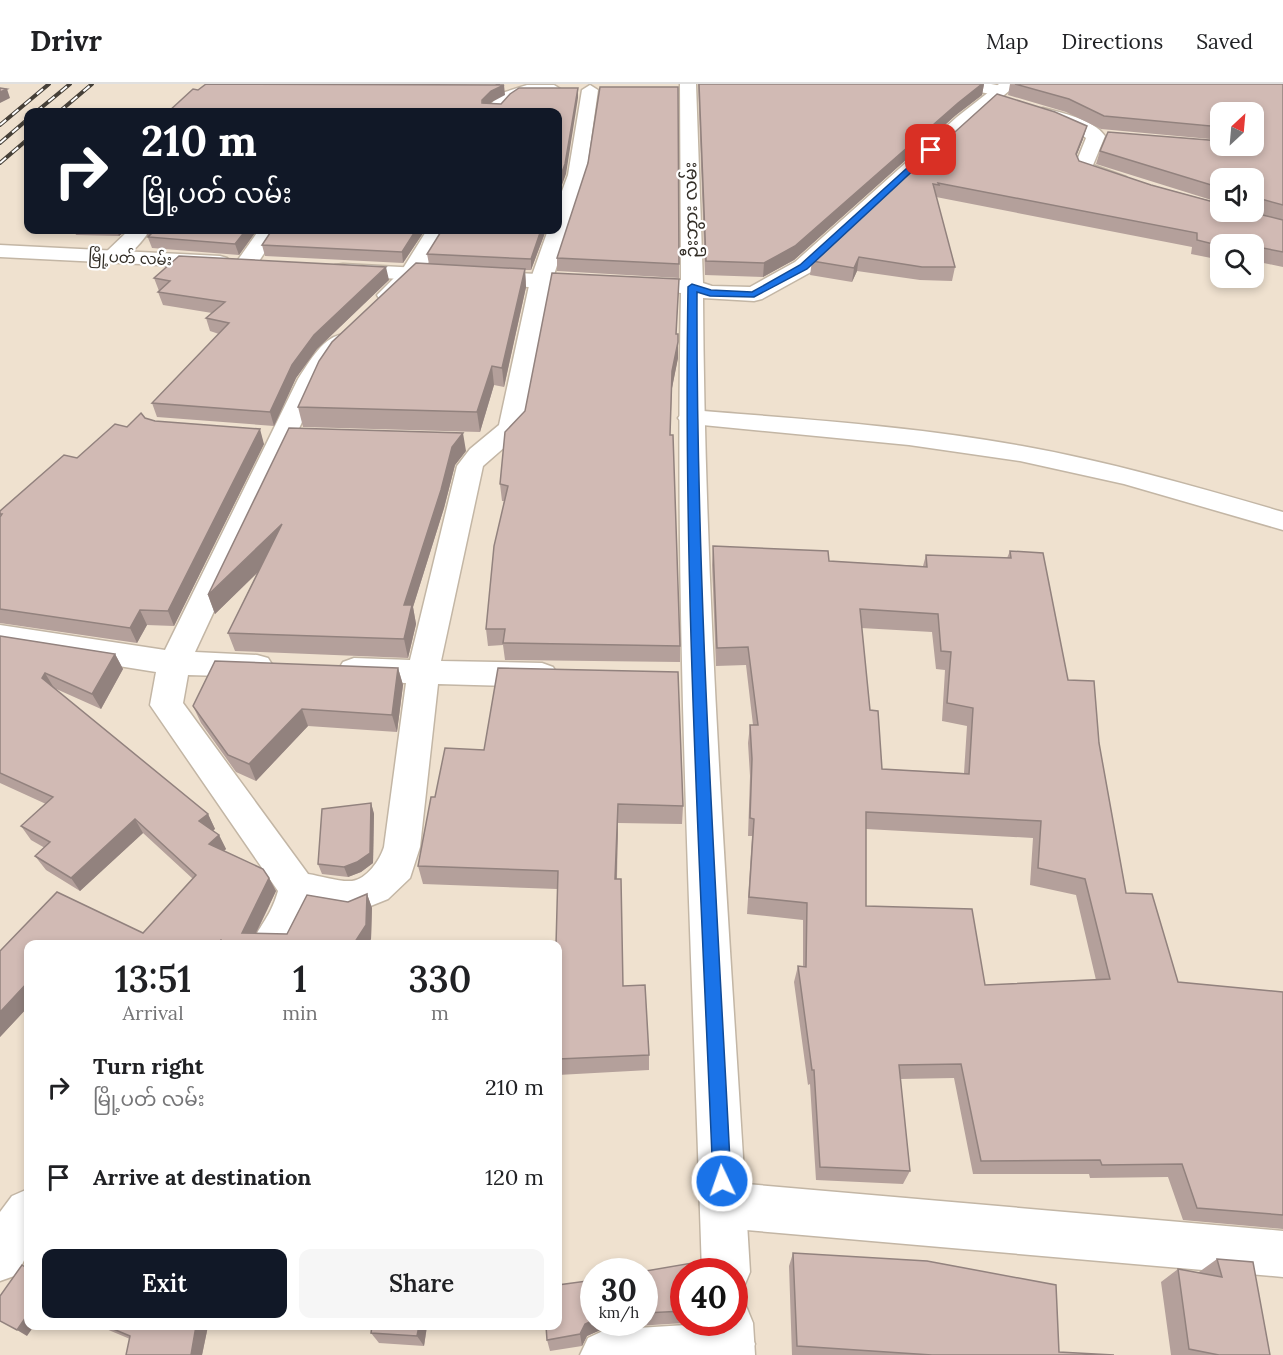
<!DOCTYPE html>
<meta charset="utf-8">
<style>
body{margin:0;font-family:Lora,"Noto Sans Myanmar",serif;background:#f6f6f6;color:#202124;height:100vh;display:flex;flex-direction:column;font-size:22px;white-space:nowrap}
*{box-sizing:border-box;margin:0}
p{font-size:20px;color:#757577}
.icon{flex:none;width:33px;height:33px;fill:none;stroke:currentColor;stroke-width:2;stroke-linecap:round;stroke-linejoin:round}
.map{position:relative;flex:1;overflow:hidden}
.details{position:absolute;left:24px;top:856px;width:538px;height:390px;display:flex;flex-direction:column;background:#fff;border-radius:12px;box-shadow:0 3px 9px #0003}
.details>*{flex:none}
.hud{position:absolute;left:24px;top:24px;width:538px;height:126px;border-radius:12px;box-shadow:0 3px 9px #0003;background:#111827;color:#fff;overflow:hidden}
.needle{width:39px;rotate:26deg}
.controls{position:absolute;left:1210px;top:18px;display:grid;gap:12px}
.controls a{display:grid;place-items:center;width:54px;height:54px;border-radius:12px;background:#fff;box-shadow:0 3px 9px #0003;font-size:30px}
.speed{position:absolute;left:580px;top:1174px;display:flex;gap:12px;font-size:30px;font-weight:700;text-align:center}
.speed>*{display:grid;place-content:center;width:78px;height:78px;border-radius:50%;background:#fff;box-shadow:0 3px 9px #0003;line-height:1}
.speed small{font-size:15px;font-weight:400}
.speed .limit{border:9px solid #d22;background:#fff;color:#111}
.pin{position:absolute;display:grid;place-items:center;width:51px;height:51px;color:#fff;margin:-26px;border-radius:12px;box-shadow:0 3px 9px #0006}
.me{position:absolute;width:66px;margin:-33px;rotate:357deg;stroke-linejoin:round;filter:drop-shadow(0 0 4px #0008)}
.turn{display:flex;align-items:center;gap:21px;height:126px;padding:0 18px;font-size:27px}
.turn .icon{width:78px;height:78px;stroke-width:2.5}
.turn b{display:block;font-size:42px;line-height:51px}
.eta{display:flex;justify-content:space-evenly;align-items:center;height:102px;text-align:center}
.eta b{font-size:36px;font-weight:600;line-height:42px}
.primary-button{display:flex;gap:12px;margin-top:auto;padding:12px 18px}
.primary-button a{flex:1;height:69px;border-radius:12px;background:#111827;color:#fff;font-size:24px;font-weight:600;line-height:69px;text-align:center}
.primary-button a+a{background:#f6f6f6;color:#202124}
ul{padding:0;list-style:none}
li{display:flex;align-items:center;gap:18px;height:90px;padding:0 18px}
li div{flex:1}
li b{display:block;font-size:22px}
li em{font-style:normal}
header{display:flex;align-items:center;gap:36px;box-sizing:border-box;height:84px;padding:0 30px;background:#fff;border-bottom:2px solid #e0e0e0}
header strong{font-size:28px}
nav{display:flex;gap:33px;margin-inline-start:auto;font-size:21px}
.map>svg:first-child{display:block}
.lines{fill:none;stroke-linecap:round;stroke-linejoin:round}
.street-casing{stroke:#c3b6a5;stroke-width:3}
.secondary-casing{stroke:#c3b6a5;stroke-width:3}
.street{fill:#fff;fill-rule:evenodd}
.secondary{fill:#fff;fill-rule:evenodd}
.rail-casing{stroke:#453f37;stroke-width:4}
.rail{stroke:#fff;stroke-width:2;stroke-dasharray:8;stroke-linecap:butt}
.wall{fill:#b4a09b;fill-rule:evenodd}
.shaded-wall{fill:#92827e}
.building{fill:#d1bab4;stroke:#92827e;stroke-width:1.5;fill-rule:evenodd}
.route{fill:#1a73e8;stroke:#114b97;stroke-width:1.5}
.labels{text-anchor:middle;stroke-width:4.5;stroke-linejoin:round;paint-order:stroke}
.far-street-label{font-size:15px;fill:#312c25;stroke:#fff}
.street-label{font-size:18px;fill:#312c25;stroke:#fff}
</style>
<header>
<strong>Drivr</strong>
<nav><a>Map</a><a>Directions</a><a>Saved</a></nav>
</header>
<div class="map">
<svg width="1283" height="1271" viewBox="0 0 1283 1271">
<rect width="100%" height="100%" fill="#efe1cf"/>
<g class="lines">
<defs>
<g id="street">
<polygon points="957,0 991,0 1007,3 1009,7 1001,12 959,4"/>
<path d="M527,1H554L562,6C549,22 519,0 502,28H485L499,10Z"/>
<path d="M590,1L598,6L586,91L552,197L524,343L515,354L483,382L441,577L542,579L553,583L558,591L553,599L542,603L438,600L420,763L410,794L388,815L353,829L311,822L293,861H251C261,839 271,832 278,807L150,621L156,588L0,563V541L165,566L298,295C310,277 327,245 351,251L355,256L335,276L322,295L195,568L257,571L268,574L273,582L268,590L257,593L188,591L183,619L308,790C321,792 339,798 352,797C367,795 380,776 384,763L406,599L354,598L343,594L338,586L343,578L354,574L410,576L457,382L470,365L499,341L530,197L548,146H558V118L568,91L582,6Z"/>
<path d="M1043,24C1062,29 1093,35 1105,52L1093,81L1126,93L1129,97L1126,101H1112L1076,88L1074,84L1086,54L1077,47L1037,33L1034,29L1037,25Z"/>
<path d="M129,146H150C141,160 122,182 105,177L101,173L105,169Z"/>
<polygon points="259,146 279,146 254,185 246,186 238,185 235,180"/>
<path d="M427,146H447C435,167 409,223 380,216L377,211L402,186Z"/>
<path d="M691,326C801,335 913,342 1022,362C1111,378 1197,403 1283,428V446L1124,400L1020,377L909,361L682,339L678,334L682,329Z"/>
<polygon points="723,1098 1283,1147 1283,1193 723,1144 707,1137 700,1121 707,1105"/>
<polygon points="28,1105 28,1168 17,1191 0,1197 0,1128 12,1112"/>
<polygon points="735,1238 747,1243 755,1260 750,1271 580,1271 588,1254 605,1246"/>
</g>
<g id="secondary">
<path d="M680,0H696L703,199L712,202L750,203L795,178L957,33L999,0H1017L969,41L811,188L762,215L754,217L703,214C705,539 731,864 750,1188L743,1205L735,1208V1188H702C692,862 674,535 681,209L665,207L662,202L665,197L681,196Z"/>
<polygon points="0,161 220,172 227,174 231,178 227,182 220,184 0,173"/>
<polygon points="343,180 594,193 602,195 605,200 602,205 594,207 335,191 332,186 335,181"/>
<polygon points="735,1217 746,1222 753,1239 755,1271 705,1271 705,1239 735,1239"/>
</g>
</defs>
<use href="#street" class="street-casing"/>
<use href="#secondary" class="secondary-casing"/>
<use href="#street" class="street"/>
<use href="#secondary" class="secondary"/>
<defs>
<g id="rail">
<polyline points="36,28 70,0"/>
<polyline points="59,28 92,0"/>
<polyline points="0,41 49,0"/>
<polyline points="0,59 28,35"/>
<polyline points="0,79 28,55"/>
</g>
</defs>
<use href="#rail" class="rail-casing"/>
<use href="#rail" class="rail"/>
</g>
<g class="wall">
<polygon points="698,0 984,0 982,11 956,31 794,176 763,193 705,191"/>
<polygon points="1010,0 1283,0 1283,136 1252,128 1254,128 1254,94 1221,94 1221,119 1096,80 1100,67 1254,62 1254,28 1221,28 1221,56 1101,45 1066,28 1008,11"/>
<polygon points="997,10 1083,55 1076,72 1079,77 1151,101 1283,136 1283,183 1254,177 1254,160 1221,160 1221,176 1191,170 1192,163 936,113 955,183 952,197 920,196 857,187 852,198 810,191 812,177"/>
<polygon points="74,146 127,146 119,152 76,151"/>
<polygon points="145,146 257,146 239,171 152,164"/>
<polygon points="425,146 403,179 265,172 262,161"/>
<polygon points="546,146 531,186 525,186 526,203 504,303 494,301 480,348 303,343 298,323 429,180 427,170"/>
<polygon points="557,174 679,180 679,194 557,187"/>
<polygon points="154,194 389,196 317,265 296,294 274,342 157,333 152,319 219,250 210,247 206,234 212,229 163,221 158,208 159,207"/>
<polygon points="679,195 676,250 678,274 672,304 670,351 680,562 680,578 505,576 503,561 488,562 486,545 504,417 502,417 500,400"/>
<polygon points="145,334 155,337 264,360 174,542 147,541 137,559 0,539 0,427 77,374 127,343"/>
<polygon points="466,367 455,381 444,424 413,523 416,540 408,574 235,567 228,549 258,488 215,530 208,511"/>
<path d="M713,462L829,477L923,482L926,471L1007,474L1010,467L1068,596L1099,659L1126,809L1178,898L1283,908V1145L1183,1136L1168,1093L1090,1094L1089,1090H973L954,994L900,995L910,1087L903,1100L816,1096L810,1000L808,1001L794,898L798,882L803,883V836L747,830L752,752H748L750,692L748,659L750,641H753L746,581L716,582L712,481ZM861,544L932,548L936,585L945,586L942,637L967,642L964,689L882,685L870,626ZM866,745L1033,754L1030,801L1076,811L1096,896L985,901L866,822Z"/>
<polygon points="0,552 115,570 123,585 101,625 54,604 208,730 215,745 213,746 219,751 226,765 224,767 263,785 269,794 276,807 256,850 287,850 307,811 348,818 367,810 372,824 371,855 367,861 28,861 28,923 0,953 0,867 57,808 143,849 193,795 143,749 80,807 46,786 35,772 45,764 31,756 21,742 46,720 0,699"/>
<polygon points="398,584 403,601 397,648 308,642 256,697 236,688 201,639 193,622"/>
<polygon points="431,713 683,722 682,740 618,739 617,795 623,902 649,971 649,986 558,991 557,805 423,800 418,782"/>
<polygon points="371,719 374,730 373,779 361,788 348,793 322,790 318,780"/>
<polygon points="793,1169 1059,1268 1114,1271 792,1271 789,1182"/>
<polygon points="1217,1175 1270,1271 1171,1271 1161,1198 1178,1185 1199,1189 1199,1188"/>
<polygon points="645,1188 684,1188 684,1239 605,1244 587,1252 582,1262 550,1267 547,1256 594,1239 645,1239"/>
<polygon points="99,1242 208,1242 202,1271 126,1271 130,1255"/>
<polygon points="372,1242 427,1242 424,1262 379,1259 371,1249"/>
</g>
<g class="shaded-wall">
<polygon points="496,0 500,0 500,3 504,1 505,11 492,18 483,26 482,16"/>
<polygon points="982,0 984,0 982,11 956,31 794,176 763,193 764,179 958,19"/>
<polygon points="578,4 578,14 566,90 558,112 558,99"/>
<polygon points="7,5 10,14 0,19 0,8"/>
<polygon points="1087,42 1083,55 1072,83 1076,70"/>
<polygon points="117,146 127,146 119,152"/>
<polygon points="246,146 257,146 239,171 235,160"/>
<polygon points="416,146 425,146 403,179 402,168"/>
<polygon points="541,146 546,146 531,186 531,175"/>
<polygon points="859,173 857,187 852,198 854,184"/>
<polygon points="386,183 389,196 317,265 296,294 274,342 270,328 292,281 314,251"/>
<polygon points="525,185 526,203 504,303 502,284"/>
<polygon points="678,258 678,274 672,304 672,287"/>
<polygon points="492,282 494,301 480,348 477,328"/>
<polygon points="260,345 264,360 174,542 168,527"/>
<polygon points="463,349 466,367 455,381 444,424 413,523 416,540 408,574 404,555 404,521 452,363"/>
<polygon points="282,440 288,459 215,530 208,511"/>
<polygon points="140,526 147,541 137,559 130,544"/>
<polygon points="115,570 123,585 101,625 92,610"/>
<polygon points="398,584 403,601 397,648 392,631"/>
<polygon points="45,589 54,604 42,594"/>
<polygon points="302,625 308,642 256,697 249,680"/>
<polygon points="371,719 374,730 373,779 361,788 348,793 344,783"/>
<polygon points="618,720 618,739 616,813 615,795"/>
<polygon points="208,730 215,745 207,751 199,737"/>
<polygon points="135,735 143,749 80,807 71,794"/>
<polygon points="219,751 226,765 216,774 209,760"/>
<polygon points="269,794 276,807 250,861 242,849"/>
<polygon points="367,810 372,824 371,855 367,861 353,861"/>
<polygon points="221,856 223,861 216,861"/>
<polygon points="28,898 28,923 0,953 0,928"/>
<polygon points="28,1230 28,1242 34,1242 27,1252 17,1246"/>
<polygon points="594,1236 594,1239 604,1239 605,1244 587,1252 582,1262 580,1250 585,1240"/>
<polygon points="196,1242 208,1242 202,1271 191,1271"/>
<polygon points="419,1242 427,1242 424,1262 417,1252"/>
</g>
<g class="building">
<polygon points="206,0 504,1 491,7 482,16 482,19 501,20 510,10 519,4 578,4 565,80 558,99 558,28 168,28 193,5 198,6"/>
<polygon points="699,0 982,0 958,19 795,162 764,179 706,177"/>
<polygon points="1015,0 1283,0 1283,121 1254,113 1254,94 1221,94 1221,104 1100,67 1108,48 1221,57 1221,62 1254,62 1254,56 1256,54 1254,50 1254,28 1221,28 1221,43 1104,32 1069,15"/>
<polygon points="600,3 678,3 679,180 557,174 588,79"/>
<polygon points="0,4 7,5 0,8"/>
<polygon points="997,10 1055,28 1087,42 1076,70 1079,77 1151,101 1221,120 1221,128 1250,128 1283,136 1283,168 1258,163 1256,169 1254,168 1254,160 1221,160 1221,162 1197,156 1197,149 938,99 939,101 933,100 955,183 922,183 859,173 854,184 812,177"/>
<polygon points="155,146 246,146 235,160 148,153"/>
<polygon points="272,146 416,146 402,168 262,161"/>
<polygon points="442,146 541,146 531,175 427,170"/>
<polygon points="179,172 386,183 314,251 292,281 270,328 152,319 229,239 206,234 225,218 158,208 170,197 154,194"/>
<polygon points="416,179 525,185 502,284 492,282 477,328 298,323 319,277 332,258"/>
<polygon points="552,189 679,195 676,250 678,250 678,258 672,287 670,351 673,351 680,562 503,559 505,545 486,545 494,462 508,402 500,400 505,348 525,327"/>
<polygon points="141,329 145,334 155,337 260,345 168,527 140,526 130,544 0,525 0,433 2,430 0,430 0,427 64,371 77,374 115,340 127,343"/>
<polygon points="289,344 463,349 452,363 441,406 404,521 412,521 404,555 228,549 282,440 208,511"/>
<path d="M713,462L828,467L829,477L927,483L926,471L1011,474L1010,467L1043,469L1068,596L1094,597L1099,659L1126,809L1152,810L1178,898L1283,908V1131L1197,1124L1182,1080L1102,1081L1100,1076L981,1077L961,980L899,981L910,1087L820,1083L814,986H812L798,882L806,883L807,819L749,813L754,735L750,734L752,675L750,641H758L748,563L717,564ZM860,525L938,530L941,567L951,568L947,619L973,624L969,690L882,685L878,627L870,626ZM866,728L1041,737L1038,784L1085,795L1110,895L985,901L972,825L866,822Z"/>
<polygon points="0,552 115,570 92,610 45,589 42,594 208,730 199,737 219,751 209,760 263,785 269,794 242,849 287,850 307,811 348,818 367,810 366,841 353,861 227,861 221,856 216,861 28,861 28,898 0,928 0,867 57,808 143,849 196,791 135,735 71,794 35,772 50,758 21,742 53,713 0,689"/>
<polygon points="215,577 398,584 392,631 302,625 249,680 228,671 193,622"/>
<polygon points="498,584 678,588 683,722 618,720 615,795 621,795 623,902 645,901 649,971 558,975 558,861 556,861 558,787 418,782 431,713 435,713 445,664 484,666"/>
<polygon points="371,719 370,769 357,778 344,783 318,780 322,725"/>
<polygon points="793,1169 927,1177 1056,1201 1059,1268 1114,1271 932,1271 797,1262"/>
<polygon points="1217,1175 1253,1178 1270,1271 1219,1271 1189,1265 1178,1185 1222,1193"/>
<polygon points="692,1179 694,1188 684,1188 684,1227 645,1229 645,1188 640,1188"/>
<polygon points="22,1181 28,1185 28,1230 17,1246 0,1237 0,1212"/>
<polygon points="594,1196 594,1236 585,1240 580,1250 547,1256 546,1242 558,1242 558,1201"/>
<polygon points="106,1242 196,1242 191,1271 126,1271 130,1252"/>
<polygon points="372,1242 419,1242 417,1252 371,1249"/>
</g>
<path class="route" d="M928,65L935,66L807,185L754,213L710,212L697,208C696,504 716,801 731,1097L729,1104L722,1106L715,1104L713,1097C701,799 683,501 688,203L692,200L711,206L752,208L800,181Z"/>
<g class="labels">
<g class="far-street-label">
<text transform="translate(130 174) rotate(3)" y="5">မြို့ပတ် လမ်း</text>
</g>
<g class="street-label">
<text transform="translate(691 126) rotate(-91)" y="6">ဦးဘွား လမ်း</text>
</g>
</g>
</svg>
<div class="controls">
<a><svg class="needle" viewBox="-14 -14 28 28"><path d="M0-13l5 13h-10z" fill="#e53935"/><path d="M0 13l5-13h-10z" fill="#757577"/></svg></a>
<a><svg class="icon" aria-label="sound" viewBox="0 0 24 24"><path d="M4 9h4l5-4v14l-5-4H4zM17 9q2 3 0 6"/></svg></a>
<a><svg class="icon" aria-label="search" viewBox="0 0 24 24"><circle cx="10" cy="10" r="6"/><path d="M15 15l6 6"/></svg></a>
</div>
<div class="speed"><div>30<small>km/h</small></div><div class="limit">40</div></div>
<div class="pin" style="left:931px;top:66px;background:#d93025"><svg class="icon" aria-label="arrive" viewBox="0 0 24 24"><path d="M6 21V4h12l-3 4 3 4H6"/></svg></div>
<svg class="me" style="left:722px;top:1097px" viewBox="-20 -20 40 40"><circle r="17" fill="#1a73e8" stroke="#fff" stroke-width="3"/><path d="M0-11L8 9 0 5-8 9z" fill="#fff"/></svg>
<div class="hud">
<div class="turn"><svg class="icon" aria-label="right" viewBox="0 0 24 24"><path d="M7 20v-9h11M14 6l5 5-5 5"/></svg><div><b>210 m</b>မြို့ပတ် လမ်း</div></div>
</div>
<section class="details">
<div class="eta">
<div><b>13:51</b><p>Arrival</p></div>
<div><b>1</b><p>min</p></div>
<div><b>330</b><p>m</p></div>
</div>
<ul>
<li><svg class="icon" aria-label="right" viewBox="0 0 24 24"><path d="M7 20v-9h11M14 6l5 5-5 5"/></svg><div><b>Turn right</b><p>မြို့ပတ် လမ်း</p></div><em>210 m</em></li>
<li><svg class="icon" aria-label="arrive" viewBox="0 0 24 24"><path d="M6 21V4h12l-3 4 3 4H6"/></svg><div><b>Arrive at destination</b></div><em>120 m</em></li>
</ul>
<div class="primary-button"><a>Exit</a><a>Share</a></div>
</section>
</div>
